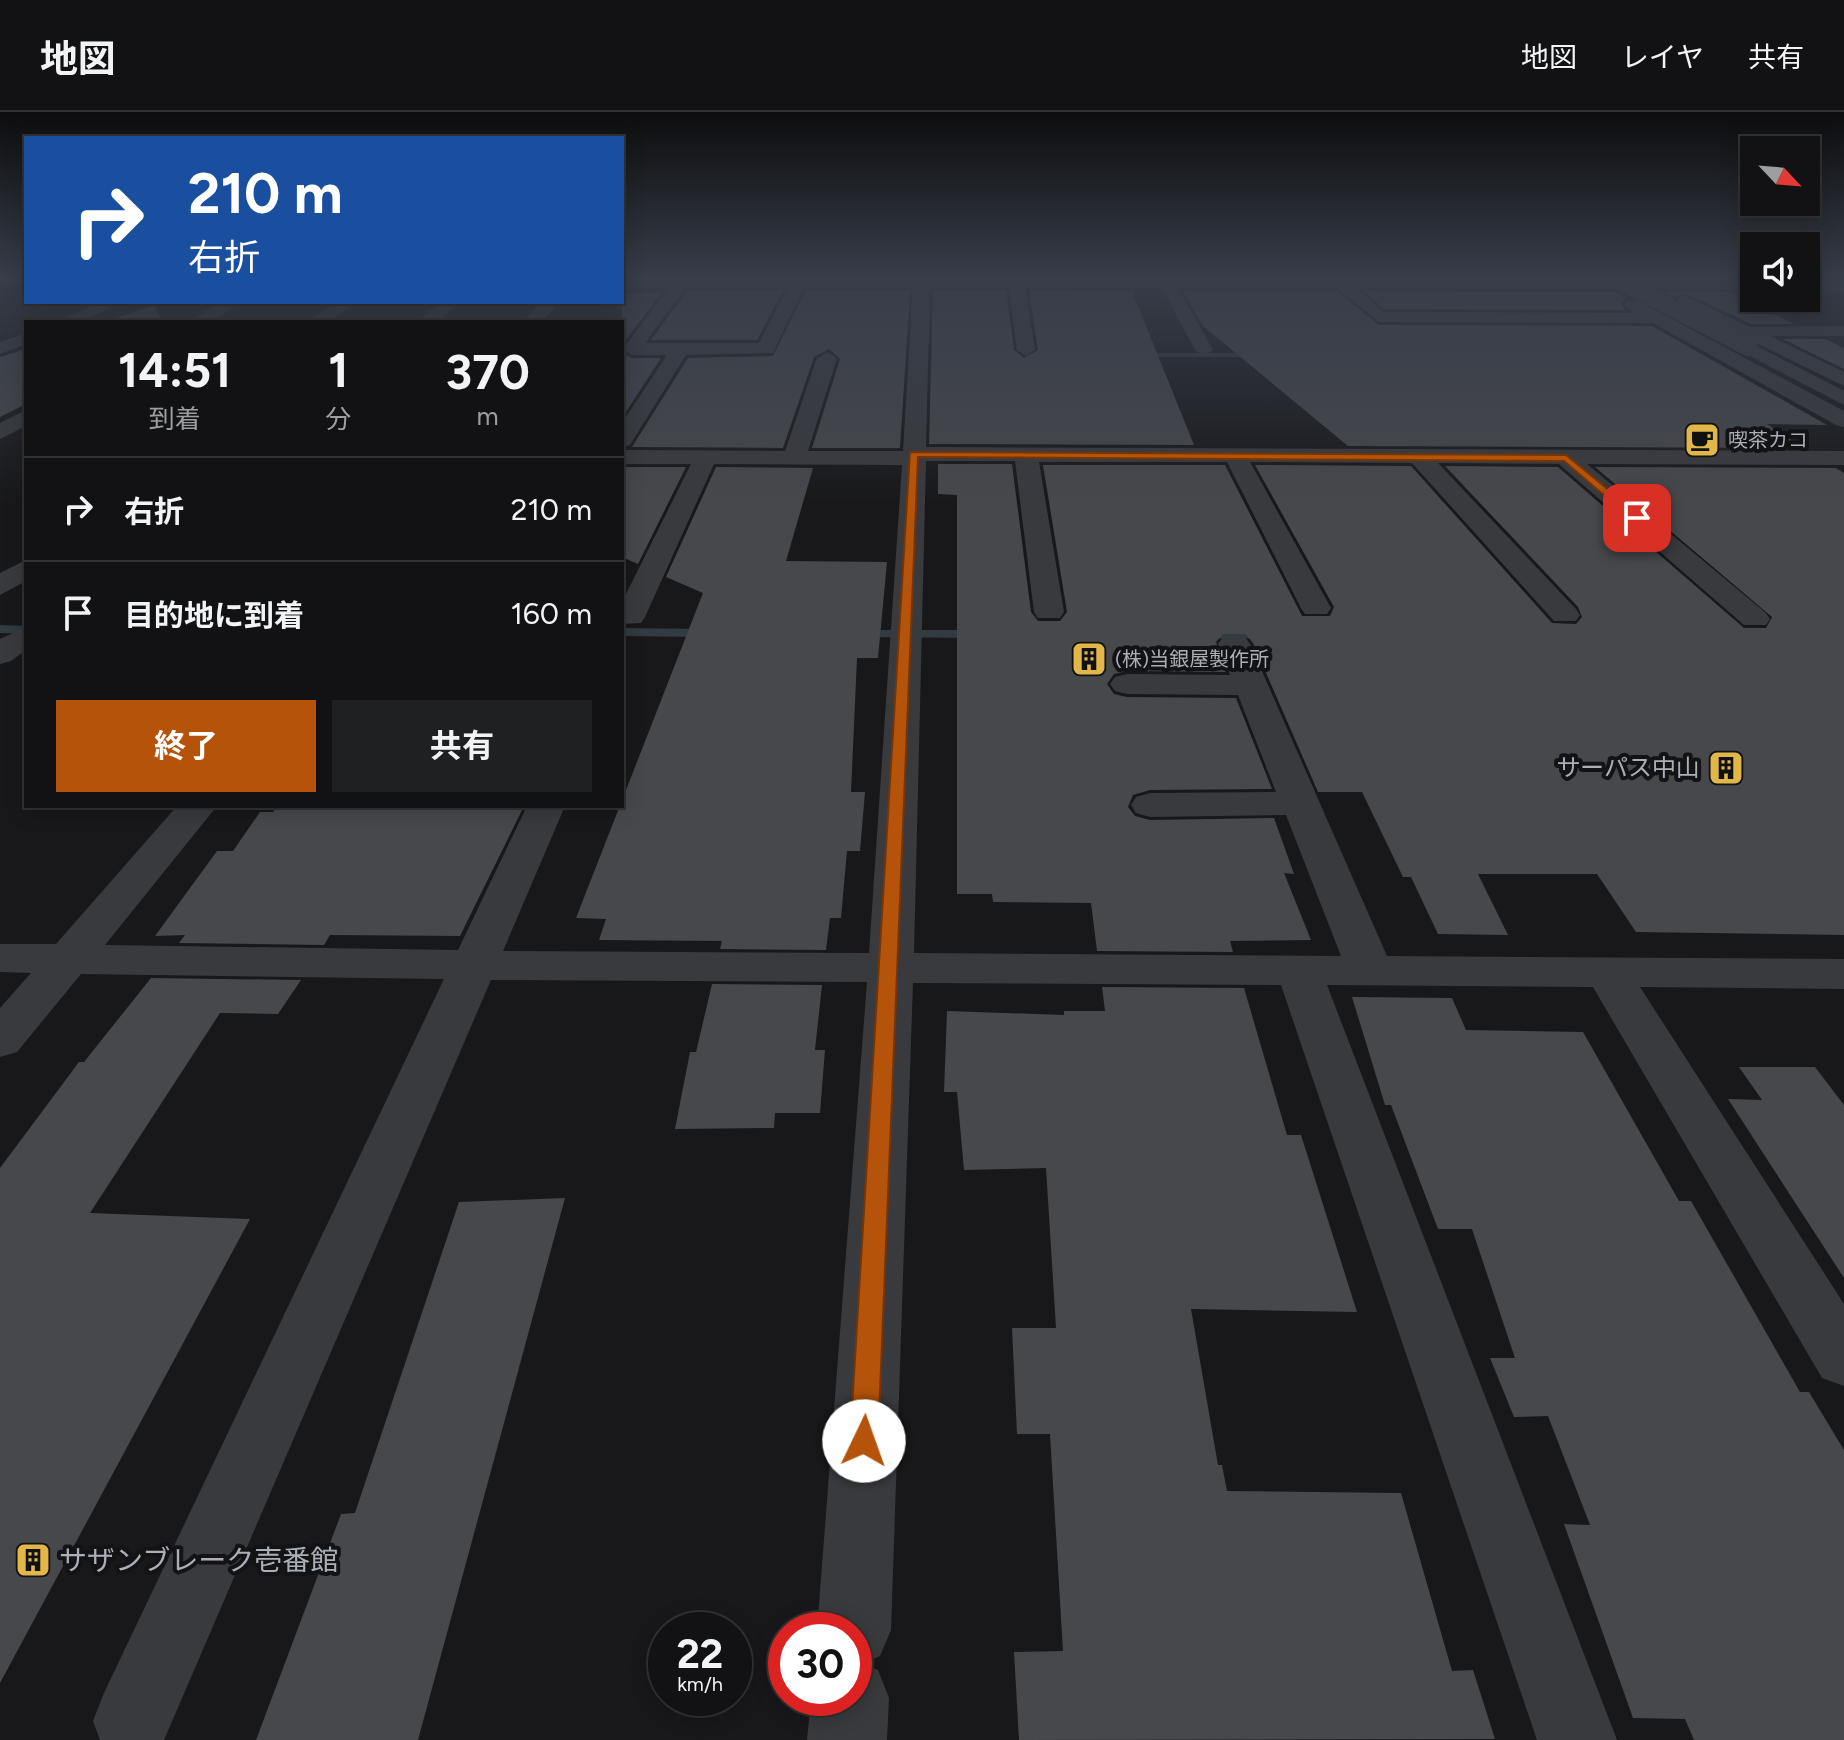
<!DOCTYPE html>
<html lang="ja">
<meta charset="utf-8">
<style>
body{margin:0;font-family:Figtree,"Noto Sans JP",sans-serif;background:#1f2022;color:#f1f3f6;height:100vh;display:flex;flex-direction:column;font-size:30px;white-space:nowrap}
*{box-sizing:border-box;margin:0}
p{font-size:26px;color:#9c9ea0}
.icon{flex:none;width:44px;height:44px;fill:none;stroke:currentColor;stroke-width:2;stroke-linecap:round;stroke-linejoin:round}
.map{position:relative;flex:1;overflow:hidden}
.details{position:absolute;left:24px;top:208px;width:600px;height:488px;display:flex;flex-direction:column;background:#121214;border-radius:0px;box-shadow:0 4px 20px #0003,0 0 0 2px #313234}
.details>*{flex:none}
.top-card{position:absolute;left:24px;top:24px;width:600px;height:168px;border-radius:0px;box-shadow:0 4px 20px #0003,0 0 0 2px #313234;background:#1a4fa0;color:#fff;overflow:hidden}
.needle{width:52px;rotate:116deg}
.buttons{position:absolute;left:1740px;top:24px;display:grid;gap:16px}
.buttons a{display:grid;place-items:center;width:80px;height:80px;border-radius:0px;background:#121214;box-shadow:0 4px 20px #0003,0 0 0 2px #313234;font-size:40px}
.speed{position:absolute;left:648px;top:1500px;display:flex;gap:16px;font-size:40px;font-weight:700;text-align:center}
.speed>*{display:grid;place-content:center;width:104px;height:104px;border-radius:50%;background:#121214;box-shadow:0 4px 20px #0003,0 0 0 2px #313234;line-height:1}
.speed small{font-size:20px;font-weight:400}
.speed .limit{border:12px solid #d22;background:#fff;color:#111}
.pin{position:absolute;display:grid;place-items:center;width:68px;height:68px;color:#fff;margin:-34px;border-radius:16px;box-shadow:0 4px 12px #0006}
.me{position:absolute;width:88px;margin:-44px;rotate:3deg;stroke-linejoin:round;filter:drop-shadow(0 0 6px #0008)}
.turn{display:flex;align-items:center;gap:28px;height:168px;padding:0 32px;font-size:36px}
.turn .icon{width:104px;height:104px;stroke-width:2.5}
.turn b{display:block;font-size:56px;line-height:68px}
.eta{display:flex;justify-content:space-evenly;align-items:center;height:136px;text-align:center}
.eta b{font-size:48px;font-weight:700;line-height:56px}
.primary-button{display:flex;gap:16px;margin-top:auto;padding:16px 32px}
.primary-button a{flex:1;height:92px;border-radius:0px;background:#b45309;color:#fff;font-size:32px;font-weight:700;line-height:92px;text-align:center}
.primary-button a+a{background:#1f2022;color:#f1f3f6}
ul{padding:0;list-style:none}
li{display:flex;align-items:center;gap:24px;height:104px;padding:0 32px;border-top:2px solid #313234}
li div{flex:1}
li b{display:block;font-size:30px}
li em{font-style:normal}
header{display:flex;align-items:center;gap:48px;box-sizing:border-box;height:112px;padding:0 40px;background:#121214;border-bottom:2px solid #313234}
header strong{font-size:38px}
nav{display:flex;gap:44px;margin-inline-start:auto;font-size:28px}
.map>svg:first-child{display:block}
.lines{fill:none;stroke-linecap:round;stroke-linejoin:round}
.stream{fill:#323a42;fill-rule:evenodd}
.building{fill:#47484c}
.minor{fill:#393a3e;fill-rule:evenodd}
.tertiary{fill:#393a3e;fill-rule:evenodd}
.tertiary-bridge{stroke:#393a3e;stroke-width:17}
.route{fill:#b45309;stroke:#753606;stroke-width:2}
.labels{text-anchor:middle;stroke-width:8;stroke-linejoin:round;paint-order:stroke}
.far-poi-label{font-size:20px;fill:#abafb8;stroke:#131315;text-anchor:start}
.poi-label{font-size:24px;fill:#abafb8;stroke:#131315;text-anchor:end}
.near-poi-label{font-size:28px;fill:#abafb8;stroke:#131315;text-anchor:start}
</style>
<header>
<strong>地図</strong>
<nav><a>地図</a><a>レイヤ</a><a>共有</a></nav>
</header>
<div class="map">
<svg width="1844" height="1628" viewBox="0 0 1844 1628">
<rect width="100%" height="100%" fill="#18181a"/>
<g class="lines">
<g class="stream">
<polygon points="1135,241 1261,241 1265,243 1261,245 1132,245"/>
<polygon points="0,513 26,514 26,522 0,521"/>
<polygon points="622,516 709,517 715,521 709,525 622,524"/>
<polygon points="854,518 981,518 987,522 981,526 859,525 853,521"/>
<polygon points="1269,519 1275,523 1274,526 1199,527 1193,523 1199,519"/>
</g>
</g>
<g class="building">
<polygon points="688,178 783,178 757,228 651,228"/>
<polygon points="806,178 910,178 900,336 812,336 840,247 829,237 814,245 783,336 632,335 688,246 773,244"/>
<polygon points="933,178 1006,178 1014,238 1024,246 1038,238 1029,178 1132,179 1194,333 929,332"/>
<polygon points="1183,179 1336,179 1379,213 1652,214 1827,313 1767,312 1804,336 1348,334 1203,214"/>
<polygon points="1364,179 1615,180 1627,186 1621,192 1625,198 1384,197"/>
<polygon points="1665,180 1730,180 1794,212 1751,212 1685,181 1675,185"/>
<polygon points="622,181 661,181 622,233"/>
<polygon points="154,193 162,210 104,210"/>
<polygon points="1783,227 1825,227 1844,236 1844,257"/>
<polygon points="26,237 26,292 0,305 0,245"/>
<polygon points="622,240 632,246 661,246 622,306"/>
<polygon points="938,352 1012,352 1031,500 1038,509 1060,509 1067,500 1043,353 1225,353 1302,504 1330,504 1334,495 1255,353 1411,354 1552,511 1576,512 1582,505 1578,495 1445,354 1558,355 1744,516 1766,516 1772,505 1595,355 1836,356 1844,361 1844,823 1636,820 1597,762 1478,762 1508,823 1438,822 1411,765 1403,765 1362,680 1318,680 1253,531 1245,522 1223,522 1216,530 1226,560 1127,559 1114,562 1107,572 1114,582 1127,585 1236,586 1272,677 1150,678 1133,683 1128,695 1135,704 1150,708 1274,706 1294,762 1284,761 1311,828 1230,829 1233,840 1097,839 1091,791 993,790 992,782 957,782 957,383 938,382"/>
<polygon points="622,355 686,355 638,452 622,445"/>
<polygon points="716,355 813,356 786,449 887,450 878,546 857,546 851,680 865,680 860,739 847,739 841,806 830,806 826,838 720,837 722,829 599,828 606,807 576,806 703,481 666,465"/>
<polygon points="277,694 524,694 460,824 330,823 324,833 179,831 185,823 155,824 217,739 233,739 260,700 273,700"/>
<polygon points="151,866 301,868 278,902 220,901 90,1101 250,1107 0,1571 0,1056 79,950 84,950"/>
<polygon points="712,872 822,873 815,938 825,938 820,1001 775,1001 774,1016 675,1017 690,940 696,940"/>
<polygon points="1102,875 1244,876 1287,1023 1301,1023 1357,1200 1191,1197 1218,1353 1222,1353 1227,1379 1401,1381 1452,1559 1473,1558 1495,1627 1019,1628 1014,1540 1063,1539 1050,1322 1017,1322 1012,1216 1056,1216 1046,1056 964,1058 957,980 944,980 947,899 1064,903 1064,899 1105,899"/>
<polygon points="1352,885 1452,886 1466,918 1583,920 1679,1089 1691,1089 1800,1280 1809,1280 1844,1338 1844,1628 1694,1628 1685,1607 1633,1606 1564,1412 1590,1413 1548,1304 1514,1305 1490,1246 1515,1246 1472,1117 1438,1117 1391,993 1385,993"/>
<polygon points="1739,955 1815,955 1844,993 1844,1166 1728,987 1762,988"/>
<polygon points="565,1086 418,1628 256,1628 341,1402 355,1401 459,1090"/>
</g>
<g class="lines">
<g class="minor">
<rect x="0" y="164" width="26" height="9"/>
<path d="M622,165L1754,167V177L1356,176L1383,200L1634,201L1624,193L1626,189H1638L1844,299V315L1836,313L1653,211L1379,210L1337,176H1178L1213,238L1204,244L1195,238L1162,176L1025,175L1035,238L1026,244L1017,238L1009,175H930L926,335L1844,339V353L1587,352L1766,501L1770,507L1766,513H1744L1559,352L1438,351L1576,497L1580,503L1576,509H1554L1412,351L1250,350L1331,496L1327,502H1305L1301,496L1227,350H1039L1064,500L1060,506H1038L1034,500L1015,349H926L914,841L1341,844L1286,703L1150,705L1136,701L1131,693L1136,685L1150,681L1276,680L1238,583L1127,582L1115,579L1110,572L1115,565L1127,562L1230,563L1218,532L1223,525H1245L1250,532L1387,844L1844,847V877L1640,875L1844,1192V1274L1822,1266L1593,875L1327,873L1617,1628H1537L1281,873L913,871L891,1518L880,1544L862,1552L878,1558L889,1586L887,1628H807L811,1586H854V1518H817L867,870L491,868L164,1628H100L93,1609L104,1581L444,867L81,862L17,940L0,945V896L31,861L0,860V832H56L177,694H217L105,833L458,838L527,694H565L503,839L869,841L902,353L714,352L645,505L641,511L622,512V490L691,352H622V338L785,339L817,246L827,240L837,246L808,339H903L913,175H804L773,241L686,243L630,333L622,335V311L667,243H632L623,237L669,175H622ZM686,175H788L759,231H645Z"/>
<polygon points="1806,169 1844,170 1844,180 1806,179"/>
<polygon points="1684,184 1750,215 1844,214 1844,224 1770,224 1844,260 1844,274 1678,193 1678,185"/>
<polygon points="100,190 123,190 80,210 56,210"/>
<polygon points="221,190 242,190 210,210 188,210"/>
<polygon points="337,190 357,190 328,210 307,210"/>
<polygon points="441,190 460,190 437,210 417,210"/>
<polygon points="542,190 560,190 541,210 522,210"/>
<polygon points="26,221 26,232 0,242 0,230"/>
<polygon points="26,298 26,314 0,327 0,311"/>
<polygon points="26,448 26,469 0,483 0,461"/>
<polygon points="20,518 26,519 26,538 11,549 0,552 0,527"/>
</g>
<polygon class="tertiary" points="1749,230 1844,279 1844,293 1742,240 1742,232"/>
<polyline class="tertiary-bridge" points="1610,164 1749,236"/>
</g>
<linearGradient id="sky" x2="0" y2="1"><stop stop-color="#0d0d0e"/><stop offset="0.42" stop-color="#373d49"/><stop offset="1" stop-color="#373d49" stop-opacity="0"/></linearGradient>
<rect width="1844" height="392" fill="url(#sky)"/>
<polygon class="route" points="910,340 1566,343 1643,406 1633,408 1564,349 918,345 878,1329 874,1338 864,1342 854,1338 850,1329"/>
<defs>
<symbol id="cafe-square" viewBox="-11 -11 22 22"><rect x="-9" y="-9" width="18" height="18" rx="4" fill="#e1b748" stroke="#131315"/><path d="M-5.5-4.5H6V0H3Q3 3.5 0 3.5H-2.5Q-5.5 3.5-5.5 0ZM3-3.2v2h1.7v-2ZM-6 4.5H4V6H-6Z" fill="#111"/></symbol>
<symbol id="building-square" viewBox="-11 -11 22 22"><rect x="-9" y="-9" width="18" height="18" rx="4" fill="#e1b748" stroke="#131315"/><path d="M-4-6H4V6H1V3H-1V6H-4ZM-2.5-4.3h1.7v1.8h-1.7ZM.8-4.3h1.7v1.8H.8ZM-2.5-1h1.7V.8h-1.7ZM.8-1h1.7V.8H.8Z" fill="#111"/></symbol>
</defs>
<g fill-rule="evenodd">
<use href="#cafe-square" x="1682" y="308" width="40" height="40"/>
<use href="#building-square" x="1069" y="527" width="40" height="40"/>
<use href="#building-square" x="1706" y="636" width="40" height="40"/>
<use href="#building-square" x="13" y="1428" width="40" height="40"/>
</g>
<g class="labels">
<g class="far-poi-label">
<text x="1728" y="335">喫茶カコ</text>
<text x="1115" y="554">(株)当銀屋製作所</text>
</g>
<g class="poi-label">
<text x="1700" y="664">サーパス中山</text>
</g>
<g class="near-poi-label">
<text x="59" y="1458">サザンブレーク壱番館</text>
</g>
</g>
</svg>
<div class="buttons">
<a><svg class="needle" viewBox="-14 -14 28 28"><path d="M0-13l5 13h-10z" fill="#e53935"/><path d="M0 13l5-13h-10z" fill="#9c9ea0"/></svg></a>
<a><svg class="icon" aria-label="sound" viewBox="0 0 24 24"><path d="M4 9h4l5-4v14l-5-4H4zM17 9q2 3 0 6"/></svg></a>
</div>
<div class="speed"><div>22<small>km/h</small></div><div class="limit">30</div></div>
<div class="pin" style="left:1637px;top:406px;background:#d93025"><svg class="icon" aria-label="arrive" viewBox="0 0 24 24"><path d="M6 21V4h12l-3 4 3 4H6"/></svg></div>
<svg class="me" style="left:864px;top:1329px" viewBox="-20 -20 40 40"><circle r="19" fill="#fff"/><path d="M0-13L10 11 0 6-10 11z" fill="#b45309"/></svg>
<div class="top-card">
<div class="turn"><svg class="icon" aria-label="right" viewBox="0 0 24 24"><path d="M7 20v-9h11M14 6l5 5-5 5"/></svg><div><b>210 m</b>右折</div></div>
</div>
<section class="details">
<div class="eta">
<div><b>14:51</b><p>到着</p></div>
<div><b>1</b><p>分</p></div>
<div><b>370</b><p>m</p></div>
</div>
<ul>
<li><svg class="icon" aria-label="right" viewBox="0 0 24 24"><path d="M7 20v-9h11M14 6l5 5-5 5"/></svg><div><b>右折</b></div><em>210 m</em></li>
<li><svg class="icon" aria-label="arrive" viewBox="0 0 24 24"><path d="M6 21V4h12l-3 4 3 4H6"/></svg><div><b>目的地に到着</b></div><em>160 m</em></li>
</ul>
<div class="primary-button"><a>終了</a><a>共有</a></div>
</section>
</div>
